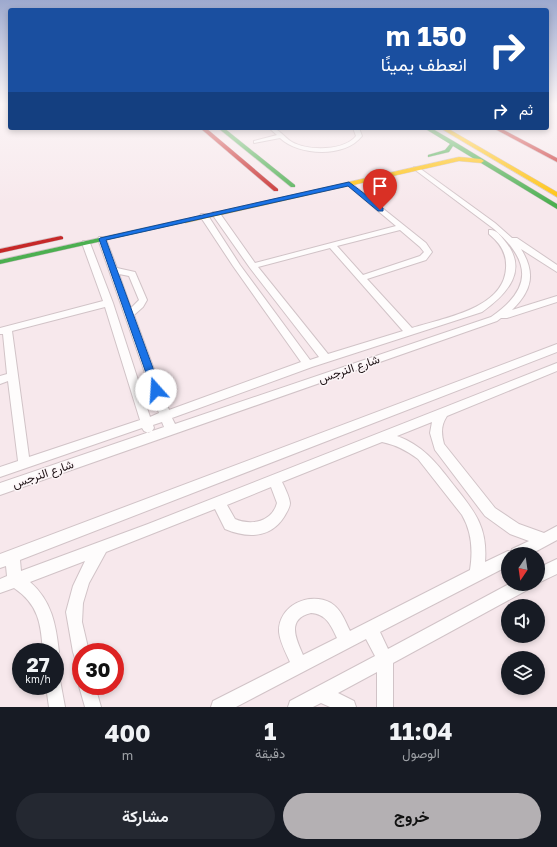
<!DOCTYPE html>
<html lang="ar">
<meta charset="utf-8">
<style>
body{margin:0;font-family:"Golos Text",Vazirmatn,sans-serif;background:#242831;color:#f1f3f6;direction:rtl;height:100vh;display:flex;flex-direction:column;font-size:15px;white-space:nowrap}
*{box-sizing:border-box;margin:0}
p{font-size:13px;color:#9ea1a6}
.icon{flex:none;width:22px;height:22px;fill:none;stroke:currentColor;stroke-width:2;stroke-linecap:round;stroke-linejoin:round}
.map{position:relative;height:707px;overflow:hidden;direction:ltr}
.side{display:flex;flex-direction:column;background:#171b24;flex:1}
.side>*{flex:none}
.guide{position:absolute;left:8px;top:8px;width:541px;height:122px;border-radius:4px;box-shadow:0 2px 6px #0003;direction:rtl;background:#1a4fa0;color:#fff;overflow:hidden}
.needle{width:26px;rotate:193deg}
.fabs{position:absolute;left:501px;top:547px;display:grid;gap:8px}
.fabs a{display:grid;place-items:center;width:44px;height:44px;border-radius:50%;background:#171b24;box-shadow:0 2px 6px #0003;font-size:20px}
.speed{position:absolute;left:12px;top:643px;display:flex;gap:8px;font-size:20px;font-weight:700;text-align:center}
.speed>*{display:grid;place-content:center;width:52px;height:52px;border-radius:50%;background:#171b24;box-shadow:0 2px 6px #0003;line-height:1}
.speed small{font-size:10px;font-weight:400}
.speed .limit{border:6px solid #d22;background:#fff;color:#111}
.pin{position:absolute;display:grid;place-items:center;width:34px;height:34px;color:#fff;margin:-41px -17px;border-radius:50% 50% 50% 0;rotate:-45deg;box-shadow:0 0 4px #0007}
.pin .icon{rotate:45deg}
.me{position:absolute;width:44px;margin:-22px;rotate:341deg;stroke-linejoin:round;filter:drop-shadow(0 0 3px #0008)}
.turn{display:flex;align-items:center;gap:14px;height:84px;padding:0 16px;font-size:18px}
.turn .icon{width:52px;height:52px;stroke-width:2.5}
.turn b{display:block;font-size:28px;line-height:34px}
.then{display:flex;align-items:center;height:38px;padding:0 16px;background:#0003;gap:8px;font-size:15px}
.eta{display:flex;justify-content:space-evenly;align-items:center;height:68px;text-align:center}
.eta b{font-size:24px;font-weight:700;line-height:28px}
.primary-button{display:flex;gap:8px;margin-top:auto;padding:8px 16px}
.primary-button a{flex:1;height:46px;border-radius:24px;background:#b4b0b3;color:#111;font-size:16px;font-weight:700;line-height:46px;text-align:center}
.primary-button a+a{background:#242831;color:#f1f3f6}
.map>svg:first-child{display:block}
.lines{fill:none;stroke-linecap:round;stroke-linejoin:round}
.street-casing{stroke:#d1c3c7;stroke-width:2}
.fast-casing{stroke:#d1c3c7;stroke-width:1}
.slow-casing{stroke:#d1c3c7;stroke-width:1}
.jam-casing{stroke:#d1c3c7;stroke-width:1}
.street{fill:#fefcfc;fill-rule:evenodd}
.fast{fill:#4caf50;fill-rule:evenodd}
.slow{fill:#ffc107;fill-rule:evenodd}
.jam{fill:#c62828;fill-rule:evenodd}
.route{fill:#1a73e8;stroke:#114b97}
.labels{text-anchor:middle;stroke-width:3;stroke-linejoin:round;paint-order:stroke}
.street-label{font-size:12px;fill:#1e1316;stroke:#fcf5f7}
</style>
<div class="map">
<svg width="557" height="707" viewBox="0 0 557 707">
<rect width="100%" height="100%" fill="#f7e8ec"/>
<g class="lines">
<defs>
<g id="street">
<path d="M269,128C280,128 283,137 292,142C308,151 344,151 356,136L353,128H359L362,136C345,158 299,156 280,138L254,143V141L277,135Z"/>
<path d="M414,167H418L495,223L512,238H517L557,265V272L521,249C536,273 532,291 512,310L557,296V302L507,318H501L497,321L0,495V483L164,427L162,422L153,425L154,428L152,431L148,433L144,431L142,428L0,477V467L18,461L8,381L0,384V376L7,374L3,334H0V328L103,301L82,243L83,241H86L90,243L113,303L150,417L159,413L98,239L99,237H105L106,239L117,268L135,272L147,300L143,307L134,315L169,410L301,362L233,266L200,216L201,214H207L240,265L310,360L319,357L250,268L212,214L213,212H219L255,263L396,226L346,184L351,183L426,243L432,252L426,260L367,279L412,328C443,318 504,309 506,268C507,253 500,243 489,234V230C496,229 500,235 504,240C530,270 507,294 482,312L312,367L172,418L175,424L491,317C532,289 532,262 494,229L414,169ZM400,230L420,247L424,252L420,256L363,275L337,246ZM330,248L403,331L328,354L258,267ZM119,274L129,276L139,300L131,308ZM105,307L140,420L29,457L12,331Z"/>
<path d="M557,344V352L20,560L21,571L148,524L557,363V371L447,416C441,425 441,433 444,444L495,508L519,524L544,533L557,526V540L531,554H508V566L380,632L388,649L509,584H531L529,589L393,663V707H377V672L338,693L354,701L356,707H330L321,703L313,707H288L290,701L375,656L366,639L236,707H211L213,701L290,662C286,653 280,642 279,632C278,606 309,591 331,603C341,609 345,621 350,631L470,570C473,551 472,532 462,515L418,459C406,450 396,445 382,442L282,482C285,488 289,496 290,503C290,508 286,513 284,517C270,539 246,538 225,529L215,509L106,552L89,583L83,603L82,622L89,652H81V660L75,658L73,652L66,612L73,586L85,561L30,582C52,601 56,625 59,652L55,658V652H43C41,624 39,605 14,588L0,593V579L7,576L6,566L0,568V554ZM432,422L430,433L435,450L485,516L510,534L529,541L512,549L511,552L508,551L485,562C488,525 473,510 452,483C436,462 422,445 397,436ZM271,487L277,503C272,522 251,526 235,519L227,505ZM311,613C326,614 331,625 337,638L303,655C296,639 286,619 311,613Z"/>
<polygon points="557,559 557,574 538,583 538,568"/>
<polygon points="55,678 60,680 65,707 49,707 46,686 55,686"/>
<polygon points="81,681 81,686 95,686 101,707 85,707 79,686"/>
</g>
<g id="fast">
<polygon points="218,128 224,128 295,185 295,187 291,187"/>
<polygon points="424,128 431,128 455,142 557,204 557,209 453,146 449,152 428,157 428,155 445,150 450,144"/>
<polygon points="185,219 188,221 187,222 0,264 0,260"/>
</g>
<g id="slow">
<polygon points="440,128 447,128 557,192 557,197"/>
<polygon points="459,157 481,159 484,161 481,163 459,161 185,223 182,221 185,219"/>
</g>
<g id="jam">
<polygon points="200,128 206,128 278,189 278,191 274,191"/>
<polygon points="493,128 500,128 557,158 557,162"/>
<polygon points="61,236 63,237 63,239 0,253 0,249"/>
</g>
</defs>
<use href="#street" class="street-casing"/>
<use href="#fast" class="fast-casing"/>
<use href="#slow" class="slow-casing"/>
<use href="#jam" class="jam-casing"/>
<use href="#street" class="street"/>
<use href="#fast" class="fast"/>
<use href="#slow" class="slow"/>
<use href="#jam" class="jam"/>
</g>
<linearGradient id="sky" x2="0" y2="1"><stop stop-color="#9da9ce"/><stop offset="0.51" stop-color="#fbf5f6"/><stop offset="1" stop-color="#fbf5f6" stop-opacity="0"/></linearGradient>
<rect width="557" height="204" fill="url(#sky)"/>
<polygon class="route" points="349,182 383,208 383,211 378,211 348,186 106,240 161,390 156,394 153,393 99,239 100,238"/>
<g class="labels">
<g class="street-label">
<text transform="translate(349 369) rotate(-19)" y="4">شارع النرجس</text>
<text transform="translate(43 474) rotate(-19)" y="4">شارع النرجس</text>
</g>
</g>
</svg>
<div class="fabs">
<a><svg class="needle" viewBox="-14 -14 28 28"><path d="M0-13l5 13h-10z" fill="#e53935"/><path d="M0 13l5-13h-10z" fill="#9ea1a6"/></svg></a>
<a><svg class="icon" aria-label="sound" viewBox="0 0 24 24"><path d="M4 9h4l5-4v14l-5-4H4zM17 9q2 3 0 6"/></svg></a>
<a><svg class="icon" aria-label="layers" viewBox="0 0 24 24"><path d="M12 4l9 5-9 5-9-5zM3 14l9 5 9-5"/></svg></a>
</div>
<div class="speed"><div>27<small>km/h</small></div><div class="limit">30</div></div>
<div class="pin" style="left:380px;top:210px;background:#d93025"><svg class="icon" aria-label="arrive" viewBox="0 0 24 24"><path d="M6 21V4h12l-3 4 3 4H6"/></svg></div>
<svg class="me" style="left:156px;top:390px" viewBox="-20 -20 40 40"><circle r="19" fill="#fff"/><path d="M0-13L10 11 0 6-10 11z" fill="#1a73e8"/></svg>
<div class="guide">
<div class="turn"><svg class="icon" aria-label="right" viewBox="0 0 24 24"><path d="M7 20v-9h11M14 6l5 5-5 5"/></svg><div><b>150 m</b>انعطف يمينًا</div></div>
<div class="then">ثم<svg class="icon" aria-label="right" viewBox="0 0 24 24"><path d="M7 20v-9h11M14 6l5 5-5 5"/></svg></div>
</div>
</div>
<section class="side">
<div class="eta">
<div><b>11:04</b><p>الوصول</p></div>
<div><b>1</b><p>دقيقة</p></div>
<div><b>400</b><p>m</p></div>
</div>
<div class="primary-button"><a>خروج</a><a>مشاركة</a></div>
</section>
